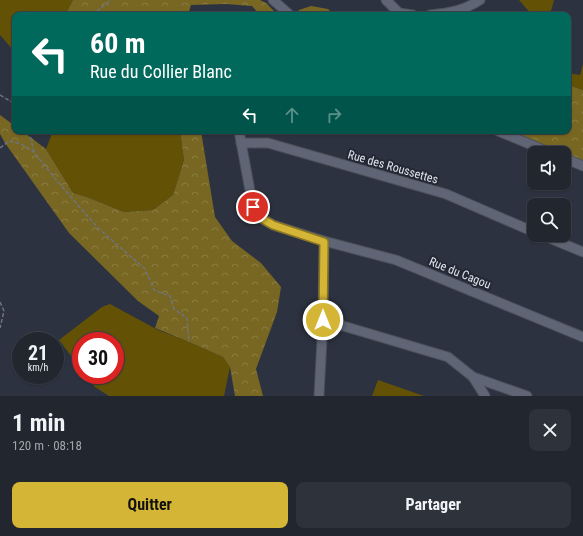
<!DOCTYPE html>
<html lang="fr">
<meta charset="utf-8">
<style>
body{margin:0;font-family:"Roboto Condensed",sans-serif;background:#2d323b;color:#f1f3f6;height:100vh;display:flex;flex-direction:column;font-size:15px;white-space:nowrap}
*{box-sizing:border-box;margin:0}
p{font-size:13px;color:#a2a5aa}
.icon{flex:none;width:22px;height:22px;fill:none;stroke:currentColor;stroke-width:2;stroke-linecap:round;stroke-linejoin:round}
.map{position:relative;height:396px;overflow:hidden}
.drawer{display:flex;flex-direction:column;background:#21262f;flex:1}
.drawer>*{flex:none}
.top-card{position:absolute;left:12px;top:12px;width:559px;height:122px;border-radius:8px;box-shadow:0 1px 3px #0004,0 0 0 1px #3e434b;background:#00695c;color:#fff;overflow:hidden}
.buttons{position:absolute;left:527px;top:146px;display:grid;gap:8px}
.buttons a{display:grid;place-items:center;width:44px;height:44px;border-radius:8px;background:#21262f;box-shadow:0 1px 3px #0004,0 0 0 1px #3e434b;font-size:20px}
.speed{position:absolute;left:12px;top:332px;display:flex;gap:8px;font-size:20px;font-weight:700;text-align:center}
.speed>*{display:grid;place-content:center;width:52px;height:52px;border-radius:50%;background:#21262f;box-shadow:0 1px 3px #0004,0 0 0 1px #3e434b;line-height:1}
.speed small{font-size:10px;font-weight:400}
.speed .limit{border:6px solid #d22;background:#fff;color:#111}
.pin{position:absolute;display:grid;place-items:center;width:34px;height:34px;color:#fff;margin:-17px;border:2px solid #fff;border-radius:50%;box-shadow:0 1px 4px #0007}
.me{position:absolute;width:44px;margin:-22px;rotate:0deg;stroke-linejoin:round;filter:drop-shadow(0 0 3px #0008)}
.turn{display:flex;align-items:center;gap:14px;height:84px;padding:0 12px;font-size:18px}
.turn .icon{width:52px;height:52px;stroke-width:2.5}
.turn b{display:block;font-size:28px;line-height:34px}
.lanes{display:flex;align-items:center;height:38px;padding:0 12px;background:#0003;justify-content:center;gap:20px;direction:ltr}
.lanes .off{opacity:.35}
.round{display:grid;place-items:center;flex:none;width:42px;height:42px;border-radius:8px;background:#2d323b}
.overview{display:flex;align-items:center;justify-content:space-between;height:68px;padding:0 12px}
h1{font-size:24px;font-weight:700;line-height:30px}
.button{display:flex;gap:8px;margin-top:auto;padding:8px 12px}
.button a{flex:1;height:46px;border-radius:8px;background:#d4b535;color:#111;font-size:16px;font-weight:700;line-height:46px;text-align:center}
.button a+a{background:#2d323b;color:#f1f3f6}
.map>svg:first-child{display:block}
.grass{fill:#635206}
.forest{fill:url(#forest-crowns)}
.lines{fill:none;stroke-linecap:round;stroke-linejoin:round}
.minor-casing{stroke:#4a4f59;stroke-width:11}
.path{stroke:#6e737e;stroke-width:1.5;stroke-dasharray:4 2;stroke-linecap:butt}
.minor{stroke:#5f6574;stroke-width:9}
.route-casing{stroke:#8a7622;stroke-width:10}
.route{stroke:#d4b535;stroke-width:7}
.labels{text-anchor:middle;stroke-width:4;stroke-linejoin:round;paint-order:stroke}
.street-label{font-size:12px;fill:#e0e4ec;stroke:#222834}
</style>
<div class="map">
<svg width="583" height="396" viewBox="0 0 583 396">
<defs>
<pattern id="forest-crowns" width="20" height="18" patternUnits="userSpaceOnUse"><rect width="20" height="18" fill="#786722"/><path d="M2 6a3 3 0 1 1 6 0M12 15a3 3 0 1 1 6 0" fill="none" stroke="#8b7d42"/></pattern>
</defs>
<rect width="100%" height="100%" fill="#2c323f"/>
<g class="grass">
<polygon points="0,0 73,0 65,15 15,15 15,52 0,35"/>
<polygon points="519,0 554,0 550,15 532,15"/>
<polygon points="583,64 583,90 568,85 568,73 580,75"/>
<polygon points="53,131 180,131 184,160 173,195 153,210 124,212 87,197 73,193 46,149"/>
<polygon points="110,304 158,330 189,342 223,357 230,367 224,396 109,396 95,387 86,375 115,375 115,341 81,341 81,369 59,340 102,307"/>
<polygon points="378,380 424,396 372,396"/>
</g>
<g class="forest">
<polygon points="73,0 260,0 266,3 278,15 260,15 252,6 226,4 191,5 188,15 65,15"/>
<polygon points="311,6 328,9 334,15 296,15 299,10"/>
<polygon points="568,85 583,90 583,163 564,158 564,153 551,153 498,131 568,131"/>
<polygon points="0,115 15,126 15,131 22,131 46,149 73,193 87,197 124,212 153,210 173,195 184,160 180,131 201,131 215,217 232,241 261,263 281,287 277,312 256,369 263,396 235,396 230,367 223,357 189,342 155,328 159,316 138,301 69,233 5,143 0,134"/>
</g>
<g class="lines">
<defs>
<g id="minor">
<polyline points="273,0 290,15"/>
<polyline points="386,0 399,13 413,15"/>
<path d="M430,15C450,13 463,11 480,0"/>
<polyline points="239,131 253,207 261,218 273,225 324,241 323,320 319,396"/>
<polyline points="498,131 551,153"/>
<polyline points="241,143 268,143 446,194 534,232"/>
<polyline points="564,158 583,166"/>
<polyline points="542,235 583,252"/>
<polyline points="324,241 396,260 583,337"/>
<polyline points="323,320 448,357 473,377 527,396"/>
<polyline points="473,377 485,396"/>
</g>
</defs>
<use href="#minor" class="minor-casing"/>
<g class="path">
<polyline points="92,15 111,0"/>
<polyline points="0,95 15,104"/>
<polyline points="29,131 34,152 57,181 98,228 145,269 154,290 170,296 174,309 187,318 189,342"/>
<polyline points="0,148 9,141 21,144 34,152"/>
<polyline points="0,302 4,311 0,328"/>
</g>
<use href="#minor" class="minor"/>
</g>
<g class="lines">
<defs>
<polyline id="route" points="253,207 261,218 273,225 324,242 323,320"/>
</defs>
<use href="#route" class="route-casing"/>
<use href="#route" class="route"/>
</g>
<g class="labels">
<g class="street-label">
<text transform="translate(393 167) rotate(16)" y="4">Rue des Roussettes</text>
<text transform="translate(460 273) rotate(22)" y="4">Rue du Cagou</text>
</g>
</g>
</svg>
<div class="buttons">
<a><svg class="icon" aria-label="sound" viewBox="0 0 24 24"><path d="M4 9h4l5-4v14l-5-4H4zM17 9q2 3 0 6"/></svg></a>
<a><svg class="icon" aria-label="search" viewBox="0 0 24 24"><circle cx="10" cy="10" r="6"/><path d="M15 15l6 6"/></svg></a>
</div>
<div class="speed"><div>21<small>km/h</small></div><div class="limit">30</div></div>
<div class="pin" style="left:253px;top:207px;background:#d93025"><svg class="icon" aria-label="arrive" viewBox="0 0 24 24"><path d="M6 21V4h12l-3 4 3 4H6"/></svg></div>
<svg class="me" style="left:323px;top:320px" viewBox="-20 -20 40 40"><circle r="17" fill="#d4b535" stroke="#fff" stroke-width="3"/><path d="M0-11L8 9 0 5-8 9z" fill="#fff"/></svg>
<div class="top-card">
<div class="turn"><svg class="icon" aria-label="left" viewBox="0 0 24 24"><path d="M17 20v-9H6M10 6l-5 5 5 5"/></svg><div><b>60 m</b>Rue du Collier Blanc</div></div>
<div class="lanes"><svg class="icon" aria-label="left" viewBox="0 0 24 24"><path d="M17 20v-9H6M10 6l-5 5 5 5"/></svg><svg class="icon off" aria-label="ahead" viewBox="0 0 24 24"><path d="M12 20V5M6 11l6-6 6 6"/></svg><svg class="icon off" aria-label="right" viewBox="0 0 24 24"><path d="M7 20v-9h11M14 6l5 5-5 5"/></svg></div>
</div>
</div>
<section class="drawer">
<div class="overview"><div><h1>1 min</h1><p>120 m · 08:18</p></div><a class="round"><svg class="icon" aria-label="close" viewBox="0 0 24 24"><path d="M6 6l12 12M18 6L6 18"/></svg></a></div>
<div class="button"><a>Quitter</a><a>Partager</a></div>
</section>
